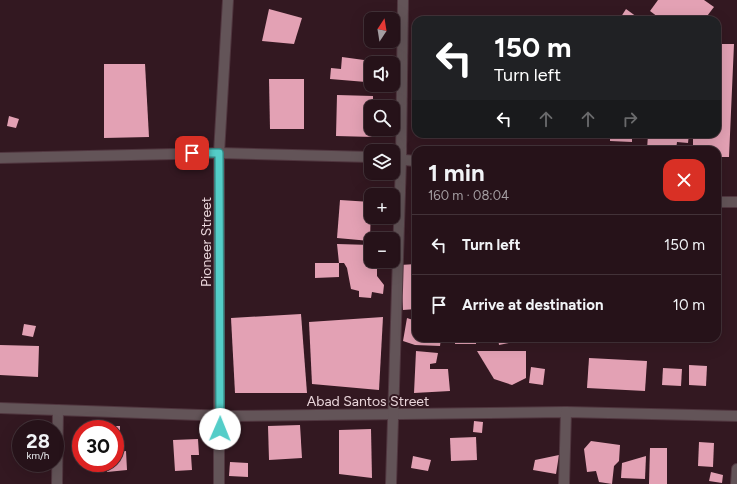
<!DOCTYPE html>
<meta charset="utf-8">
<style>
body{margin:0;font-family:Figtree,sans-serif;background:#322026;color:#f1f3f6;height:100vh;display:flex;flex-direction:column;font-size:15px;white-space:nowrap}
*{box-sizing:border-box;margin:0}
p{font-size:13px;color:#a49ea2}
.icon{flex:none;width:22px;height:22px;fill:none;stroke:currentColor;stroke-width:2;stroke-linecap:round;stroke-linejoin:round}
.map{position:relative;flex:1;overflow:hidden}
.sheet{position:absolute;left:412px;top:146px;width:309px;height:196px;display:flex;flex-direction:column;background:#261219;border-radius:12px;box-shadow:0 4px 16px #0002,0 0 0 1px #423238}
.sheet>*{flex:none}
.hud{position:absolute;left:412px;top:16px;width:309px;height:122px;border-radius:12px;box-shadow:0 4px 16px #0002,0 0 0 1px #423238;background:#202124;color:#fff;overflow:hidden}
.needle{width:26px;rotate:12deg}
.tools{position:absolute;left:364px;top:12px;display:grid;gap:8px}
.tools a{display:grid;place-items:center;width:36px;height:36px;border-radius:8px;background:#261219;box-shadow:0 4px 16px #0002,0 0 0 1px #423238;font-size:20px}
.speed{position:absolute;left:12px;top:420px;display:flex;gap:8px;font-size:20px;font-weight:700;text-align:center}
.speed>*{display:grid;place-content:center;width:52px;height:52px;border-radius:50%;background:#261219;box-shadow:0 4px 16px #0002,0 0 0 1px #423238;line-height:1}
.speed small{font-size:10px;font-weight:400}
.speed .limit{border:6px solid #d22;background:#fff;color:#111}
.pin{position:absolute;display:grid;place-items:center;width:34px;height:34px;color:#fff;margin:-17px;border-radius:8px;box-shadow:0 2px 6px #0006}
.me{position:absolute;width:44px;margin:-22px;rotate:1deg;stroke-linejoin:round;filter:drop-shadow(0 0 3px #0008)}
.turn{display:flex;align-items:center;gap:14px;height:84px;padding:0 16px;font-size:18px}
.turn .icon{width:52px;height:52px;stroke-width:2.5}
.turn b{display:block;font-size:28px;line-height:34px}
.lanes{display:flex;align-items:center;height:38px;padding:0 16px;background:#0003;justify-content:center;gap:20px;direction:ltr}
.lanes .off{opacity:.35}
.round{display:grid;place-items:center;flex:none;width:42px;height:42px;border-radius:12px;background:#322026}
.head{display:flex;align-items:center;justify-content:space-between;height:68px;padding:0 16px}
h1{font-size:24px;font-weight:700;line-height:30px}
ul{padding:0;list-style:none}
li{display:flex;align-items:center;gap:12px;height:60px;padding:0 16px;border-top:1px solid #423238}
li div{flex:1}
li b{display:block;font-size:15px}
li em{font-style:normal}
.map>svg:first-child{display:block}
.building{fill:#e3a1b4}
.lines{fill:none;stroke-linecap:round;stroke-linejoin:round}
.street-casing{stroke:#50363f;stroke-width:12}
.street{stroke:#635458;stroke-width:10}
.route-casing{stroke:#378582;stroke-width:10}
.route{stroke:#54cdc8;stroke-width:7}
.labels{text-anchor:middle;stroke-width:4;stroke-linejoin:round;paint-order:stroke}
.street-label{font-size:14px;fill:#e9d5da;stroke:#331821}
</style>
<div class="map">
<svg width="737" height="484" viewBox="0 0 737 484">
<rect width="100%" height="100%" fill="#331821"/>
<g class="building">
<polygon points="658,0 704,0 714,7 704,20 662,20 650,11"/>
<polygon points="269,9 302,18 294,44 262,41"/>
<polygon points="626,9 637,17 636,20 619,20"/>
<polygon points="717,44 734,44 729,157 717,157 717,150 693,150 693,134 717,134"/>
<polygon points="342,57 364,60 364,66 368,67 366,82 330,79 331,68 341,69"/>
<polygon points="104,64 145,64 149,137 104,138"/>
<polygon points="269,79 304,79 304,129 270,129"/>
<polygon points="337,95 373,96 373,107 371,107 373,137 336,136"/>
<polygon points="9,116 19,119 16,128 7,126"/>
<polygon points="610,134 632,134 632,142 610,141"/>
<polygon points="648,134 689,134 688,143 677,142 676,150 647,150"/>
<polygon points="340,200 371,202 370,241 337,238"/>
<polygon points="337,244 371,245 371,261 386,261 377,263 377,276 384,285 383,294 372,292 371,298 359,297 359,291 351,289 347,268 344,263 339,263 339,277 315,278 315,263 339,263"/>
<polygon points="416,264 416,309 403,310 400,265"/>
<polygon points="301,314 307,393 235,393 231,318"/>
<polygon points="383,317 379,390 312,384 309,322"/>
<polygon points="407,318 416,321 416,338 441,338 440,346 415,345 403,341"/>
<polygon points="24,324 36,326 33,337 22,335"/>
<rect x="455" y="338" width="21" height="6"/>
<polygon points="498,338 524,338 524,340 499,345"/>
<polygon points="0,345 39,346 38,377 0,375"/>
<polygon points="416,351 438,353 436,363 430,364 430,369 448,369 450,391 414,393"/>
<polygon points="477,351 526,351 526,378 512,385 494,379"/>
<polygon points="589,358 647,361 645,391 587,388"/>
<polygon points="689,365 707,366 706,386 689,385"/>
<polygon points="531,367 545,369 543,385 529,383"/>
<polygon points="663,368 682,369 681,386 662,385"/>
<polygon points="474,421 483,422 482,433 473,432"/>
<polygon points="109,423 109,429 85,429 85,424"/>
<polygon points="300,425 302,458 269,460 268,426"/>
<polygon points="111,426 120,426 120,434 115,434 115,429 111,429"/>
<polygon points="371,429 372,478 339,474 339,430"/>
<polygon points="476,437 477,460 451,461 450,438"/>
<polygon points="198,439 199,455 191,455 192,470 175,471 173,440"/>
<polygon points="591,441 620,445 619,461 614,466 612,484 599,482 596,471 587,472 584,449"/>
<polygon points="699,442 714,443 713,467 698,466"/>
<polygon points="650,448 667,448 667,484 649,484"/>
<polygon points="126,451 127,470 107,472 106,463 115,463 115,452"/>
<polygon points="559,455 556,474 533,470 535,460"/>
<polygon points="413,456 431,460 428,471 411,468"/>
<polygon points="646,456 645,479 621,478 622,463"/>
<polygon points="230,462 248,463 248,477 229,476"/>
<polygon points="711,472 723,475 722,483 709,481"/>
</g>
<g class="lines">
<defs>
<g id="street">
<polyline points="0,158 219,153 371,157"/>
<polyline points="393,159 416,161"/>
<polyline points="717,202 737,202"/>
<polyline points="0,408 229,416 566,412 737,416"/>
<polyline points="57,484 58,410"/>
<polyline points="219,484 219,153 228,0"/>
<polyline points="391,484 401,160 403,0"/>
<polyline points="564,484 566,412"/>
<polyline points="736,484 737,469"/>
</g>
</defs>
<use href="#street" class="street-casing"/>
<use href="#street" class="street"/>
</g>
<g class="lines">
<defs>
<polyline id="route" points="192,153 219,153 220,429"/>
</defs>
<use href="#route" class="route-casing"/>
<use href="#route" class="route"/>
</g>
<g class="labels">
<g class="street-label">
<text transform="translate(206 242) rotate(-90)" y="5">Pioneer Street</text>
<text x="368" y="406">Abad Santos Street</text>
</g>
</g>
</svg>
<div class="tools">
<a><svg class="needle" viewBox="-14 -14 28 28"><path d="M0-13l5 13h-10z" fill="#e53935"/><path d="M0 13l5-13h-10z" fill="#a49ea2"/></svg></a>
<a><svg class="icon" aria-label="sound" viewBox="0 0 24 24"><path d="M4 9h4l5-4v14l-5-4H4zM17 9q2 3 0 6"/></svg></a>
<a><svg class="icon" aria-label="search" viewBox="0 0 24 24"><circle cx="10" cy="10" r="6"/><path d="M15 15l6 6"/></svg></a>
<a><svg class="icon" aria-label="layers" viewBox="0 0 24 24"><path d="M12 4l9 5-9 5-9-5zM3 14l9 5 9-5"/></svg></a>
<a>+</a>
<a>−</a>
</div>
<div class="speed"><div>28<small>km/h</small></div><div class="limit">30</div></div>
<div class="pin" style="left:192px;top:153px;background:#d93025"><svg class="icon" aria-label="arrive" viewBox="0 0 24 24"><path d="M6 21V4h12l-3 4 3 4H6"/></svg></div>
<svg class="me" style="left:220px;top:429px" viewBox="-20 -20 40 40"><circle r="19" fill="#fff"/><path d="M0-13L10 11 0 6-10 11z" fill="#54cdc8"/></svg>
<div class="hud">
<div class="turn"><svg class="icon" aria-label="left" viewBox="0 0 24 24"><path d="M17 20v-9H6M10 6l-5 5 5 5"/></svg><div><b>150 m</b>Turn left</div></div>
<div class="lanes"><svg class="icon" aria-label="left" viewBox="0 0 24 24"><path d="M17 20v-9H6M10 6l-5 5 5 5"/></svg><svg class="icon off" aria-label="ahead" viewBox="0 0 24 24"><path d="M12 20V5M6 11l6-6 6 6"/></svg><svg class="icon off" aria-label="ahead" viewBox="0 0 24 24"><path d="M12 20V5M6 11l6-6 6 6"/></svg><svg class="icon off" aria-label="right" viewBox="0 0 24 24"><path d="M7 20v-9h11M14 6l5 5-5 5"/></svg></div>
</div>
<section class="sheet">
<div class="head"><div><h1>1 min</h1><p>160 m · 08:04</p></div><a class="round" style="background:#d93025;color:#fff"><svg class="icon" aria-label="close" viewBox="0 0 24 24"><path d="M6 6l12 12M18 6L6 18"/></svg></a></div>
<ul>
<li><svg class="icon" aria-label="left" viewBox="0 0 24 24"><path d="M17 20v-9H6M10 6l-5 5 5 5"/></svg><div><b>Turn left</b></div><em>150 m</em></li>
<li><svg class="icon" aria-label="arrive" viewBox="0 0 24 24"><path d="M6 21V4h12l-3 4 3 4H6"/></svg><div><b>Arrive at destination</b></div><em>10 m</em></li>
</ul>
</section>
</div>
